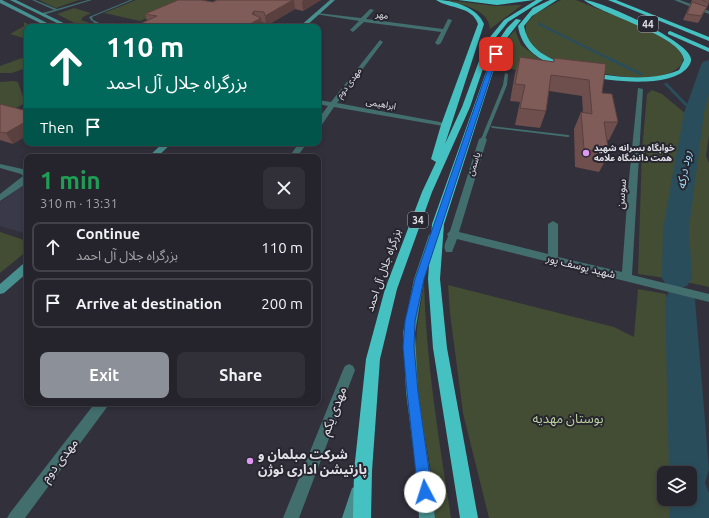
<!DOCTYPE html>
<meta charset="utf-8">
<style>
body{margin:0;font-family:Ubuntu,"Noto Sans Arabic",sans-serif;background:#313038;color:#f1f3f6;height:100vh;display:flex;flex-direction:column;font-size:15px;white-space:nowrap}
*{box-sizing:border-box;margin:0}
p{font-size:13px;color:#a3a4a9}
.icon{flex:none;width:22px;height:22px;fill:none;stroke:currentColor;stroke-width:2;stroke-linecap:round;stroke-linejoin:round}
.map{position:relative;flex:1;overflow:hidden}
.side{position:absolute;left:24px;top:154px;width:297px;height:252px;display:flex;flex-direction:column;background:#25242c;border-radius:8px;box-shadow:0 2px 6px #0003,0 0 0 1px #424148}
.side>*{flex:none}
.banner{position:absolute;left:24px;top:24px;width:297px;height:122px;border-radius:8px;box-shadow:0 2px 6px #0003,0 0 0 1px #424148;background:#00695c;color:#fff;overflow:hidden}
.buttons{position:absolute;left:657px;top:466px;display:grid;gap:8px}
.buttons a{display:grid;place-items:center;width:40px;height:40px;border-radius:8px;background:#25242c;box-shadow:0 2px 6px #0003,0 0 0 1px #424148;font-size:20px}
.pin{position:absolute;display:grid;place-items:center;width:34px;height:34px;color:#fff;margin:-17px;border-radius:8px;box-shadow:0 2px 6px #0006}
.me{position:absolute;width:44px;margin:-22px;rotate:355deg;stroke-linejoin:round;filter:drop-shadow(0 0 3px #0008)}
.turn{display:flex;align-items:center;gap:14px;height:84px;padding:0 16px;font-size:18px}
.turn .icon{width:52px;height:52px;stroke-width:2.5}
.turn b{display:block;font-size:28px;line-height:34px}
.then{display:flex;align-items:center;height:38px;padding:0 16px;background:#0003;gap:8px;font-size:15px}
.round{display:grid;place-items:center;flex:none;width:42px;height:42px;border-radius:8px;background:#313038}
.headline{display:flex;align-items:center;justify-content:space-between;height:68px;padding:0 16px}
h1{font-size:24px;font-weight:700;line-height:30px;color:#1e9e55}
.button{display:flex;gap:8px;margin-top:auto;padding:8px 16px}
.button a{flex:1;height:46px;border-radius:8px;background:#8c9099;color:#fff;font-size:16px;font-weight:700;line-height:46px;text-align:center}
.button a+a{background:#313038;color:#f1f3f6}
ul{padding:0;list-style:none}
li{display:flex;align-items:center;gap:12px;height:50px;margin:0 8px 6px;padding:0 8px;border:2px solid #424148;border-radius:8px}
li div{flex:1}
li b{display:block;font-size:15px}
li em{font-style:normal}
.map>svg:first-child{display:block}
.built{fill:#3a394a}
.green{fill:#434d34}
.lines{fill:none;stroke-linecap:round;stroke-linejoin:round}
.stream-far1{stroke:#2a4d5c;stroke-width:2.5}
.stream{stroke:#2a4d5c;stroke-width:3}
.river{fill:#2a4d5c;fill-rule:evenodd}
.lane{fill:#436e6e;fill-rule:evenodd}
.street{fill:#436e6e;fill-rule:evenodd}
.secondary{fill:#47908f;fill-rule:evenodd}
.highway{fill:#46c1c1;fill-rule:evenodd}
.wall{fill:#6e4f4d}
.shaded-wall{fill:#5a403e}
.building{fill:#805c59;stroke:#5a403e}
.route{fill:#1a73e8;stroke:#114b97}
.poi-dot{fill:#df98f2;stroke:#272630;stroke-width:1.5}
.labels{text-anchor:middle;stroke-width:4;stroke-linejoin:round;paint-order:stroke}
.far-street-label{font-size:9px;fill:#e1e0e7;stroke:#272630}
.far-poi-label{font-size:9px;font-weight:bold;fill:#e1e0e7;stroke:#272630;text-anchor:start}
.shield{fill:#272630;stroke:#a9a8b0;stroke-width:1}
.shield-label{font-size:10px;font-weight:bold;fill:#e1e0e7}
.street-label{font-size:11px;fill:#e1e0e7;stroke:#272630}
.water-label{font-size:12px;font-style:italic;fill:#9bdcf9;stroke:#272630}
.near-street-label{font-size:13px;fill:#e1e0e7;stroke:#272630}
.near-park-label{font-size:13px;fill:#bad19b;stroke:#272630}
.near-poi-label{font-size:13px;font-weight:bold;fill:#e1e0e7;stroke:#272630;text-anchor:start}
</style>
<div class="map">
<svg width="709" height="518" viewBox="0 0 709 518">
<rect width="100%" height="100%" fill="#31303b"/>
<polygon class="built" points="27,183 27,234 0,226 0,202"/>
<g class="green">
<polygon points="39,0 79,0 56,8"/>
<polygon points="136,0 191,0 140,21 104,13"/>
<path d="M447,0L495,6L522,5L490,29C489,9 462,5 447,0Z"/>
<path d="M561,0H576C599,10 663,32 678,48C682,53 685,59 681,65C660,89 595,73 569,65C563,63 555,62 549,58C540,53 533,46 526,38V24L536,13Z"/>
<polygon points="74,8 91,13 83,17 81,20 92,24 82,27 57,14"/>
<polygon points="24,22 34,27 27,27 27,39 10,34 24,26"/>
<polygon points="515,30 521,45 545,63 548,74 502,68 507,39"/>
<polygon points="22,58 27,60 26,68 12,73 0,73 0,66"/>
<polygon points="13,81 18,82 25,103 5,114 0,113 0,82"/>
<polygon points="709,87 709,135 706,156 709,163 709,287 686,282 683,245 685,226 696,141"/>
<path d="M652,90L662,94L686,114C685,131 680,145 676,162C667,200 666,239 665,278L638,274L642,150L647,94Z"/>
<polygon points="0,232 27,241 27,251 0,273"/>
<path d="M424,283C426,362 439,440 451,518H435L434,489L419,403L415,362L417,328Z"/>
<polygon points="448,285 614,327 634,337 638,289 666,294 673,473 664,473 664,499 674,499 674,518 489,518 463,413 450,313"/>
</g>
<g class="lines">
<polyline class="stream-far1" points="539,24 612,60"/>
<g class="stream">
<polyline points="610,59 641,74"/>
<polyline points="666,84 694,113"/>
</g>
<polygon class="river" points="709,60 709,94 704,113 689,228 692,278 687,286 681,288 691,291 695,300 709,469 705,483 709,493 709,518 669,518 669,499 690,499 690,473 669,473 665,300 669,291 676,289 667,286 662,278 663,228 684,113 701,65 703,62"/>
<g class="lane">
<polygon points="32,0 35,0 57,9 88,0 92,0 43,15 42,13 54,10"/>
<path d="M130,0H133L92,17L93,20L108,27C100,27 92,23 89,17Z"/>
<polygon points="505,73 508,74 507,85 485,139 485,140 481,140 481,139 503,85"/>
<polygon points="491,126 568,135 570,136 568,137 493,128 491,127"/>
</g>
<g class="street">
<polygon points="674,0 680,0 709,11 709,14"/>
<polygon points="370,9 374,10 366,19 443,29 448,19 452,20 441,43 438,45 435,43 441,32 364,22 353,32 350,30 359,21 315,14 317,13 361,18"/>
<polygon points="257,22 265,24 265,27 259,27 260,26 255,24"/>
<polygon points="380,40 383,42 337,103 440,122 444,124 443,126 334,107 321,126 318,126 318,119 328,106 318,104 318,100 331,102"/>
<path d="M638,88L643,89L632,275L709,294V302L457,239L452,252H446C442,245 447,241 448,236L447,234L450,231L479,139L483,137L487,139L459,232L548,254V224L553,221L558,224V257L622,272L628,189Z"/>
<polygon points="299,143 307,143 297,157 289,157"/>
<polygon points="0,164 27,170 27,183 0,201 0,194 23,176 21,174 0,168"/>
<polygon points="349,364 353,366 355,370 299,518 283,518 343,370 345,366"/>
<polygon points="95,403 110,403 25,518 7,518 10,513"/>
</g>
<g class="secondary">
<polygon points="0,0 2,0 55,27 48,27 0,3"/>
<polygon points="10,0 16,0 72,27 65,27"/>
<polygon points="330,0 335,0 305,27 299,27"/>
<polygon points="163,143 172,143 157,157 148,157"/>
<polygon points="434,232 439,235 424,279 415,333 418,392 431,479 435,518 419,518 417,479 406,392 403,333 414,279 429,235"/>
<polygon points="27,263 27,273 4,293 0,294 0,284 23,264"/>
<polygon points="357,486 362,488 364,493 358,518 342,518 352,488"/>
</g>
<g class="highway">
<path d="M436,0C453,0 477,7 484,24L445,144L462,107L486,42L504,20L536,0H543L508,22L492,42L470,107L432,192L397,289L380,359L372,471L371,518H353L354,471L366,359L385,289L422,192L436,162L431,159L441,125L478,24C472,6 450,9 436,0Z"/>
<polygon points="458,0 534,0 497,5"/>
<path d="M550,0H557L532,16L524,26C528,50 549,59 570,66V70C564,70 559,68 555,66C536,58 521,47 518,26L533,8Z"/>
<path d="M584,0C600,0 685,40 690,56C692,60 691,63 688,67C671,89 610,81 585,76L584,74L588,72C617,77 651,82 679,70L684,60C682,36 603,15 584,0Z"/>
<polygon points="608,0 616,0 709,37 709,41"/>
<polygon points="516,19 521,20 502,44 444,224 440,279 447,348 478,518 460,518 433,348 428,279 432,224 496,44 507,28"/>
<polygon points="670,31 709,48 709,52 668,34 668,32"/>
</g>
</g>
<g class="wall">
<polygon points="217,0 321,0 303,11 295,9 266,26 265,23 261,22 262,27 147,21 145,14 213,2"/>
<polygon points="692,0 709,0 709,3 704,13 698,23 683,20"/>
<polygon points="520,57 553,62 554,58 606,64 602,93 618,122 609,140 607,140 609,154 599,172 575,167 574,129 581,112 583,113 582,96 549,91 546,111 540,128 515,125 520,102 510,101 515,73"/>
<polygon points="0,104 13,144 0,140"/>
</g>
<g class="shaded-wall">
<polygon points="293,0 294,0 295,9 266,26 265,16"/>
<polygon points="304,0 321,0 303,11 302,1"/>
<polygon points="254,11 256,21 261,18 262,27 250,24 252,14"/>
<polygon points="27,121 27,136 13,144 6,133"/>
</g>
<g class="building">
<polygon points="178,0 201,0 213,2 217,0 293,0 265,16 264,12 254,11 252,14 261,18 250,24 264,27 133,27 157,16 145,14"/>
<polygon points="702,0 709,0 709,3"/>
<polygon points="692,2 707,7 701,16 687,14"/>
<polygon points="520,57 554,62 554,58 606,64 602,93 612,94 618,122 604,122 609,154 584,149 581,112 592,114 589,80 551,75 546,111 520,108 525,85 515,84"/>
<polygon points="0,104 27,111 27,121 6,133 0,132"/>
</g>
<polygon class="route" points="496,52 498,54 424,279 415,321 414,347 418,392 432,492 430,497 425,498 420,497 418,492 407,392 403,347 405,321 415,279 493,54"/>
<g class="poi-dot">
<circle cx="586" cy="153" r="4"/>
<circle cx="250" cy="461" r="4"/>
</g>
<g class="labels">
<g class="far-street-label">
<text transform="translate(382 15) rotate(8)" y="3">مهر</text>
<text transform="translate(349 83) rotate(-53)" y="3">مهدی دوم</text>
<text transform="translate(381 104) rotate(10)" y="3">ابراهیمی</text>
<text transform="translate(474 164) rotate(-72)" y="3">یاسمن</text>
</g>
<g class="far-poi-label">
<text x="594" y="151">خوابگاه پسرانه شهید<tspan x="594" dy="10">همت دانشگاه علامه</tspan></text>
</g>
<g class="shield">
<rect x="638" y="16" width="20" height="16" rx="3"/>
<rect x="408" y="212" width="20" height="16" rx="3"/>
</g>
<g class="shield-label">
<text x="648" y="28">44</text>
<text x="418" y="224">34</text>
</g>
<g class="street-label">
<text transform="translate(621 194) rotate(-86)" y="4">سوسن</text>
<text transform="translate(581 266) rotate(14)" y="4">شهید یوسف پور</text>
<text transform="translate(383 270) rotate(-71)" y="4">بزرگراه جلال آل احمد</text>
</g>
<g class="water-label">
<text transform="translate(684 170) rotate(-81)" y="4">رود درکه</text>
</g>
<g class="near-street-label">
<text transform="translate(333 411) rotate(-69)" y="5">مهدی یکم</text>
<text transform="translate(59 460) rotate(-52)" y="5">مهدی دوم</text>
</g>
<g class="near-park-label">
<text x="568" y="423">بوستان مهدیه</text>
</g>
<g class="near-poi-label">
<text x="258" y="459">شرکت مبلمان و<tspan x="258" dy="15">پارتیشن اداری نوژن</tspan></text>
</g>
</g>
</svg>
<div class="buttons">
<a><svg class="icon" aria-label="layers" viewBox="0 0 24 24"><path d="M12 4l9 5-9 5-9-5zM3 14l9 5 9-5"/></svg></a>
</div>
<div class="pin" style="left:496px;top:54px;background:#d93025"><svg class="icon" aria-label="arrive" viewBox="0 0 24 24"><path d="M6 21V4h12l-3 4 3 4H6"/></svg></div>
<svg class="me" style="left:425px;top:492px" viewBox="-20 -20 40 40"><circle r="19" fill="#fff"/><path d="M0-13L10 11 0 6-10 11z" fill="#1a73e8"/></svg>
<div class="banner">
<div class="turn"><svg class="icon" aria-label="ahead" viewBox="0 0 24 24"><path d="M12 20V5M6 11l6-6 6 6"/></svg><div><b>110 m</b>بزرگراه جلال آل احمد</div></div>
<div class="then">Then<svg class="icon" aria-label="arrive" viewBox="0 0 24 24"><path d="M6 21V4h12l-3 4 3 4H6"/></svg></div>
</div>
<section class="side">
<div class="headline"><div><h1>1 min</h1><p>310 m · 13:31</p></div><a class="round"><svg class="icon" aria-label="close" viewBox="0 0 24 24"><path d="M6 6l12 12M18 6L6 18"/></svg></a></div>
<ul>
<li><svg class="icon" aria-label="ahead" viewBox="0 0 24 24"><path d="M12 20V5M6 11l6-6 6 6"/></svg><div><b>Continue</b><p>بزرگراه جلال آل احمد</p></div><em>110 m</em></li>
<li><svg class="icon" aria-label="arrive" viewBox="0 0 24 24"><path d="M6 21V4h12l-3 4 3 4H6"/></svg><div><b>Arrive at destination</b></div><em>200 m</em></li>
</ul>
<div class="button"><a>Exit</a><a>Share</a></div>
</section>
</div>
